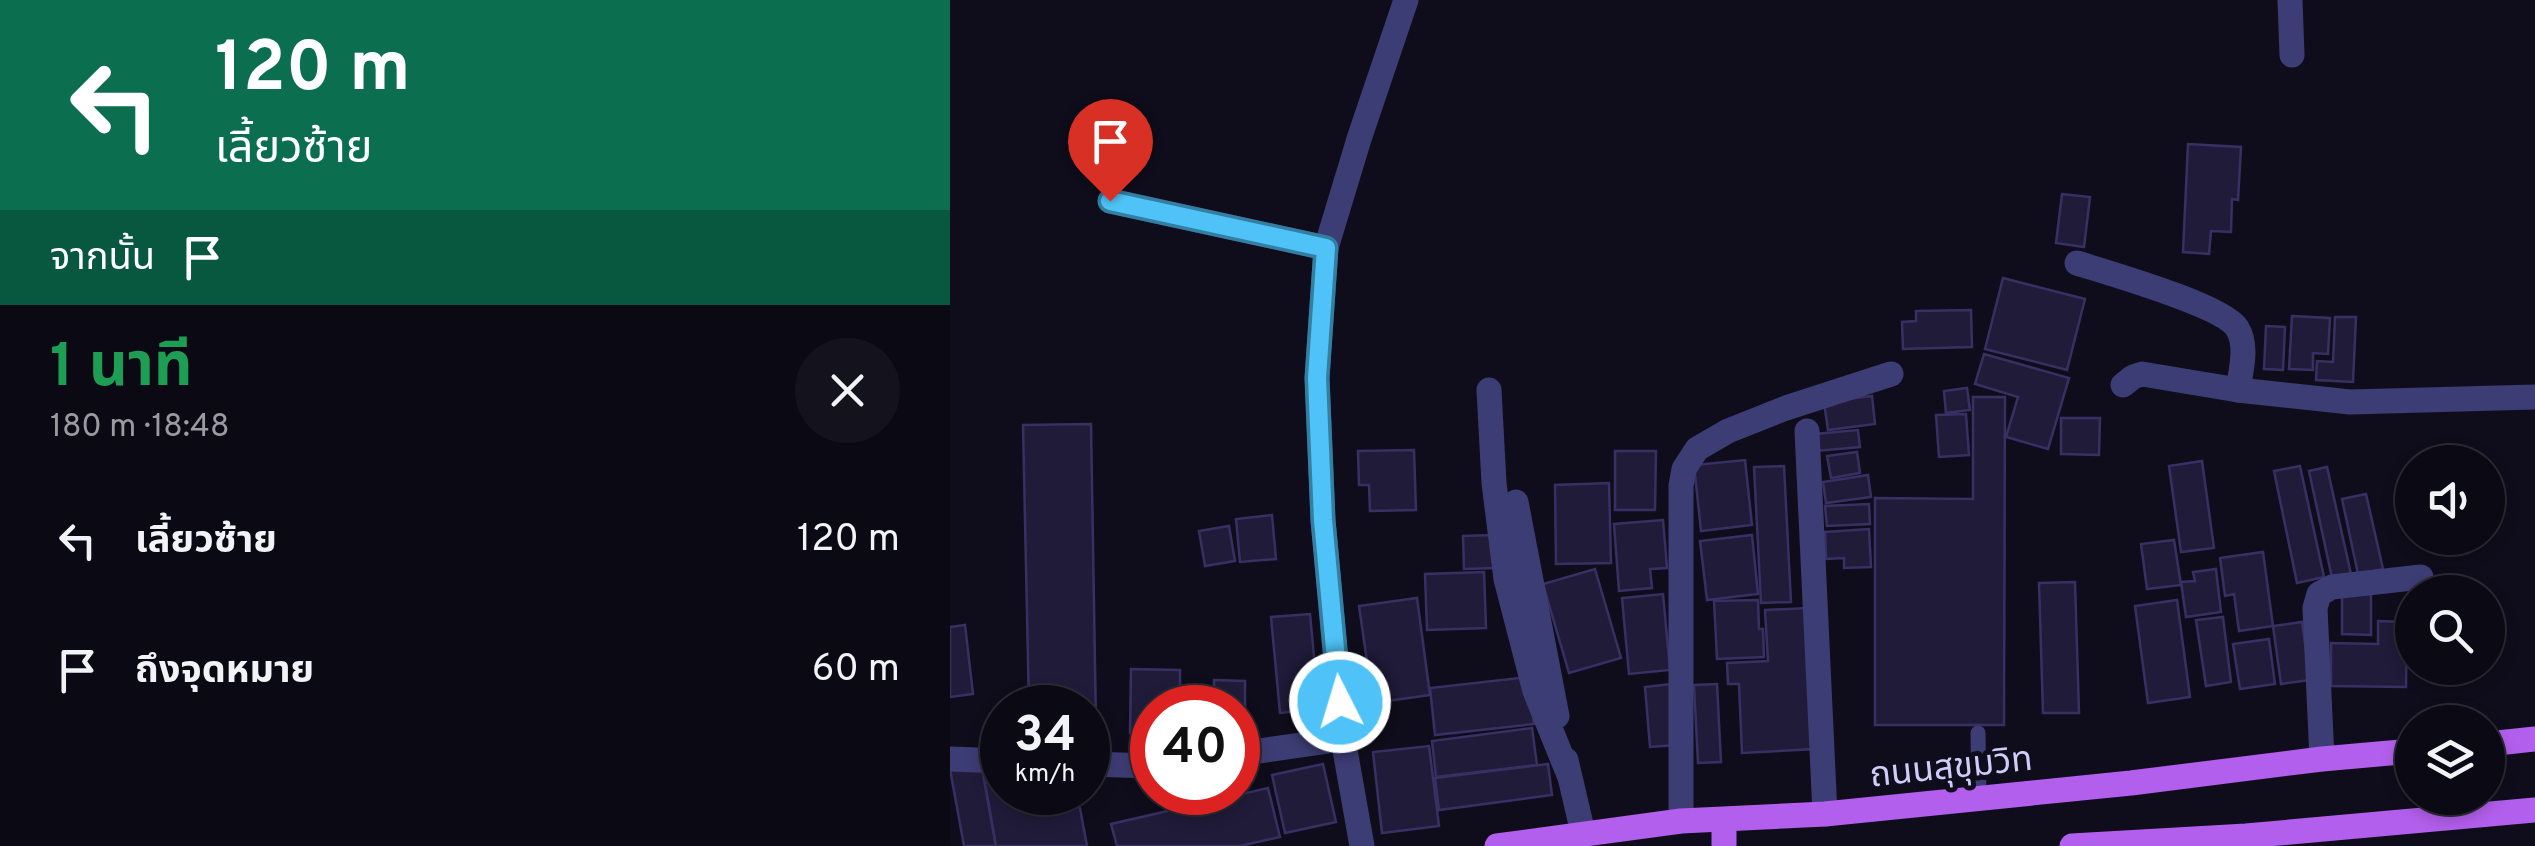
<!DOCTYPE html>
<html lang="th">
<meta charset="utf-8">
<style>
body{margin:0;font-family:Overpass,"Noto Sans Thai",sans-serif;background:#14131d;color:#f1f3f6;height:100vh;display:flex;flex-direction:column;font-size:38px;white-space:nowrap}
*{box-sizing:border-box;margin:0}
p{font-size:32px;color:#9a9aa0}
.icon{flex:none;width:55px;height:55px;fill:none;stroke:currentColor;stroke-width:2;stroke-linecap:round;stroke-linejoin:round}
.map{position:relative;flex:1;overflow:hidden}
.side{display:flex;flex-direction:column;background:#0b0a14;width:950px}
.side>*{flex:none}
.banner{background:#0b6e4f;color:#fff;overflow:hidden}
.controls{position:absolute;left:1445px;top:445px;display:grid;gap:20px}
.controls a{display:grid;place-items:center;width:110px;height:110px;border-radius:50%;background:#0b0a14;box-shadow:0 5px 15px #0003,0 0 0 2px #2b2b34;font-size:50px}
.speed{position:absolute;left:30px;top:685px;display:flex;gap:20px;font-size:50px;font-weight:700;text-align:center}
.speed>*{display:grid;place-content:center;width:130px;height:130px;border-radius:50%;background:#0b0a14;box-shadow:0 5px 15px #0003,0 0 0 2px #2b2b34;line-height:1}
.speed small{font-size:25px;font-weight:400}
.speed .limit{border:15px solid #d22;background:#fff;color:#111}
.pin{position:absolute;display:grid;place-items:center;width:85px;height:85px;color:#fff;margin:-102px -42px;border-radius:50% 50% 50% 0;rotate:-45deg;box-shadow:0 0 10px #0007}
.pin .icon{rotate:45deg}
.me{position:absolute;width:110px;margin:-55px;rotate:355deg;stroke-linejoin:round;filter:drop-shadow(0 0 8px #0008)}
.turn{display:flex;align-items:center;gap:35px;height:210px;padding:0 50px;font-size:45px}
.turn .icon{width:130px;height:130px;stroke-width:2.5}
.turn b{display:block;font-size:70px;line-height:85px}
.then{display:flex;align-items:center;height:95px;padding:0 50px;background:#0003;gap:20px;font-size:38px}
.round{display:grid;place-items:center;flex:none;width:105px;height:105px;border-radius:52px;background:#14131d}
.summary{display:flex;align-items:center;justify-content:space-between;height:170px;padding:0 50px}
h1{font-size:60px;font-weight:700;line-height:75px;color:#1e9e55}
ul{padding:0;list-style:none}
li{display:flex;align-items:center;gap:30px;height:130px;padding:0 50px}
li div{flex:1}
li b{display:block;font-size:38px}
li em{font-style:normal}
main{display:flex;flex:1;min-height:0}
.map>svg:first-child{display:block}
.building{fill:#201b39;stroke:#383063;stroke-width:2.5}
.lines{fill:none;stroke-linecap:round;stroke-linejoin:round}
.service{stroke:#3d3d75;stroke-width:15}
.minor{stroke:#3d3d75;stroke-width:25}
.tertiary{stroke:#3d3d75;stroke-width:25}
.primary{stroke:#b35fed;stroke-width:25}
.route-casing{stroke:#337fa1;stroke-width:25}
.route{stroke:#4fc3f7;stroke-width:18}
.labels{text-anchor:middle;stroke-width:10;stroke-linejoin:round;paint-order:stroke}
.street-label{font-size:35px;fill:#d0ccf9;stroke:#0f0d1b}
</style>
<main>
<section class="side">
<div class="banner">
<div class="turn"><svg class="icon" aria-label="left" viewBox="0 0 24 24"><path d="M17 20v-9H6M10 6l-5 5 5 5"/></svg><div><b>120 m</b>เลี้ยวซ้าย</div></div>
<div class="then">จากนั้น<svg class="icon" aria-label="arrive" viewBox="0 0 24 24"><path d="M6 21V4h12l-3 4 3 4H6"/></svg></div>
</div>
<div class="summary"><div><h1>1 นาที</h1><p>180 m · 18:48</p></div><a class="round"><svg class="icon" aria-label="close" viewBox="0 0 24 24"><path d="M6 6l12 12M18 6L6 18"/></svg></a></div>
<ul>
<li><svg class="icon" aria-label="left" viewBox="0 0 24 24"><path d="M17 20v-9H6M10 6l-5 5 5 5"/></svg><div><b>เลี้ยวซ้าย</b></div><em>120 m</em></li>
<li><svg class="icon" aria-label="arrive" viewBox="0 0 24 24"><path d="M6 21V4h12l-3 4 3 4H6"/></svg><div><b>ถึงจุดหมาย</b></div><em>60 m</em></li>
</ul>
</section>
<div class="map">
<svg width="1585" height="846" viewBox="0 0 1585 846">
<rect width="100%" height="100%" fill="#0f0d1b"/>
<g class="building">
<polygon points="1238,144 1291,147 1288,200 1282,199 1281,232 1261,231 1259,254 1233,252"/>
<polygon points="1112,194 1140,197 1134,247 1106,243"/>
<polygon points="1053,278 1135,299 1117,370 1035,349"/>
<polygon points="1021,310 1022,347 953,349 952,322 966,321 966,311"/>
<polygon points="1342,316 1380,318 1378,354 1363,353 1363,370 1339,369"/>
<polygon points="1385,317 1406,317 1403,382 1366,380 1367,361 1383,362"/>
<polygon points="1316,326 1335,327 1333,370 1314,369"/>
<polygon points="1034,354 1119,378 1098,449 1056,437 1068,397 1025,384"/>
<polygon points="1017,388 1020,410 996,413 994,391"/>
<polygon points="922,396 925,424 878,430 874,402"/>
<polygon points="1023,397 1055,397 1054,725 925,725 925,498 1023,499"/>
<polygon points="1016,414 1019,455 989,457 986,415"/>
<polygon points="1111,418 1150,418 1149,455 1111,454"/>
<polygon points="141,424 146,725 138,725 138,708 79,708 73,425"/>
<polygon points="908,430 910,447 866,451 865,434"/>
<polygon points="464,450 466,510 420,511 419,485 409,485 408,451"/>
<polygon points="665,451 706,451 705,510 665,510"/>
<polygon points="907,452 910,473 881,478 877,456"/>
<polygon points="795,460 802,525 751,531 744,465"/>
<polygon points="1252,461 1264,548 1231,552 1219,466"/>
<polygon points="834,466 841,602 811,603 804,467"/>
<polygon points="1350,466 1374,577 1347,583 1324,471"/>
<polygon points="1377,467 1401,574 1382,578 1359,471"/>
<polygon points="918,475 921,497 876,503 873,482"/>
<polygon points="659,483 661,563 606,564 605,485"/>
<polygon points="1416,494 1433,569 1408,574 1392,499"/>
<polygon points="919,504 920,524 877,526 875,506"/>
<polygon points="322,515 326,559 290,562 286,519"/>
<polygon points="713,520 717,568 700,569 702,588 669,591 664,524"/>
<polygon points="279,526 285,561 255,566 249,531"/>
<polygon points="919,529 921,567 894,568 894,558 876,559 875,532"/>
<polygon points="545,535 546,568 514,569 513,536"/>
<polygon points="802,535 808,594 757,600 750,541"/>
<polygon points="1224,540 1231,585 1197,589 1191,544"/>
<polygon points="1313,552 1323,626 1289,631 1284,594 1275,596 1270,558"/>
<polygon points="645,569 671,658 619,673 593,584"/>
<polygon points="1266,569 1271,612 1236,617 1231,582 1245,581 1243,572"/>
<polygon points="534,572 536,628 477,630 475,574"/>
<polygon points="1125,582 1129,713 1093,713 1089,583"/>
<polygon points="1392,589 1421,589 1421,635 1392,634"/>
<polygon points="713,594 720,670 679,674 672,598"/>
<polygon points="467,598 480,695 423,703 409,606"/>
<polygon points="808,600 809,629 813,629 814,657 767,659 764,601"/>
<polygon points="1227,600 1240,697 1198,703 1185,606"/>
<polygon points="858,608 865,749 792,753 789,684 778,684 777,663 818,661 815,610"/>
<polygon points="360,614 369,709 330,713 321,617"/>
<polygon points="1273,617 1281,682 1256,686 1246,620"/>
<polygon points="1428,621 1457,622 1456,687 1381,686 1381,643 1428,644"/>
<polygon points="1352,622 1360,680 1331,684 1323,626"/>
<polygon points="15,625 23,694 0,697 0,627"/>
<polygon points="1319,639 1325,684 1290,689 1283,644"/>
<polygon points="181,669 230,670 230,708 202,708 202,733 180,733"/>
<polygon points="579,677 584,724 485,735 480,688"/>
<polygon points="264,680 295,681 295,727 288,727 288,708 264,708"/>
<polygon points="721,684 726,745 700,747 695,687"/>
<polygon points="767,684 771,762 748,763 744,685"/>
<polygon points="582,728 587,765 486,777 482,741"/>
<polygon points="479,746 489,826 432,833 423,752"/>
<polygon points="31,763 46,846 14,846 0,769"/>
<polygon points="373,764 386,822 335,833 322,775"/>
<polygon points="598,764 602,795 489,810 485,778"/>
<polygon points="52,780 52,792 127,792 137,846 46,846 35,783"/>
<polygon points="318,788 330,837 290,846 167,846 161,824"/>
</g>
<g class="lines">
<polyline class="service" points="1028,733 1029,799"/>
<g class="minor">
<polyline points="1340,0 1342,55"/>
<polyline points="161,201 376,248"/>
<path d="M1127,263C1158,273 1272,305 1287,328C1298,345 1291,370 1288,390L1400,402L1585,397"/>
<polyline points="1173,385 1183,377 1192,374 1288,390"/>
<polyline points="539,390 544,483 556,579 585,691 619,775"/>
<polyline points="857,431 875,814"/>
<polyline points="566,502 607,716"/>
<polyline points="288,754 393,739"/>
<polyline points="0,759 52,761"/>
<polyline points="1372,759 1365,608 1369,594 1382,587 1471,577"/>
<polyline points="616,760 633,833"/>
<polyline points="138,764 202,766"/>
<polyline points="731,821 731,486 734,469 747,449 778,431 836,408 941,374"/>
</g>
<polyline class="tertiary" points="412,846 393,739 373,520 367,378 376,248 409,139 456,0"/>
<g class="primary">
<polyline points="1538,744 1585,739"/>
<polyline points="774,820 774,846"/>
<polyline points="547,846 731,821 875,814 1181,783 1372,759 1462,751"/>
<polyline points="1122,846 1296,836 1585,810"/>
</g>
</g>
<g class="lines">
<defs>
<polyline id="route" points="160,201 376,248 367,378 373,520 390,702"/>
</defs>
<use href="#route" class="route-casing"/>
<use href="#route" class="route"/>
</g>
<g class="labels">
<g class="street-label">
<text transform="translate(1001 766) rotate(-6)" y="12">ถนนสุขุมวิท</text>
</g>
</g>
</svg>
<div class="controls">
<a><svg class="icon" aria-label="sound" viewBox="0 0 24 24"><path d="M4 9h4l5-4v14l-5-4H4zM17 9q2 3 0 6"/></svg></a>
<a><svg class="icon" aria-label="search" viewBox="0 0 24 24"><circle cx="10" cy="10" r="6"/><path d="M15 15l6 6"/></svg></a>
<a><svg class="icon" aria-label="layers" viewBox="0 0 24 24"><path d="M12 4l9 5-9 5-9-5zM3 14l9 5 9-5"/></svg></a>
</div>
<div class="speed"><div>34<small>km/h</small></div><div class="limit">40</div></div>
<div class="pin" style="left:160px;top:201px;background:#d93025"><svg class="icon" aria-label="arrive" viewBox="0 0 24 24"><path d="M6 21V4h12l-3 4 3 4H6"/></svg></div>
<svg class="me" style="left:390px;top:702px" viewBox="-20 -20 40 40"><circle r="17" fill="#4fc3f7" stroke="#fff" stroke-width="3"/><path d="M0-11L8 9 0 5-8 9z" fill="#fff"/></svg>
</div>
</main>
